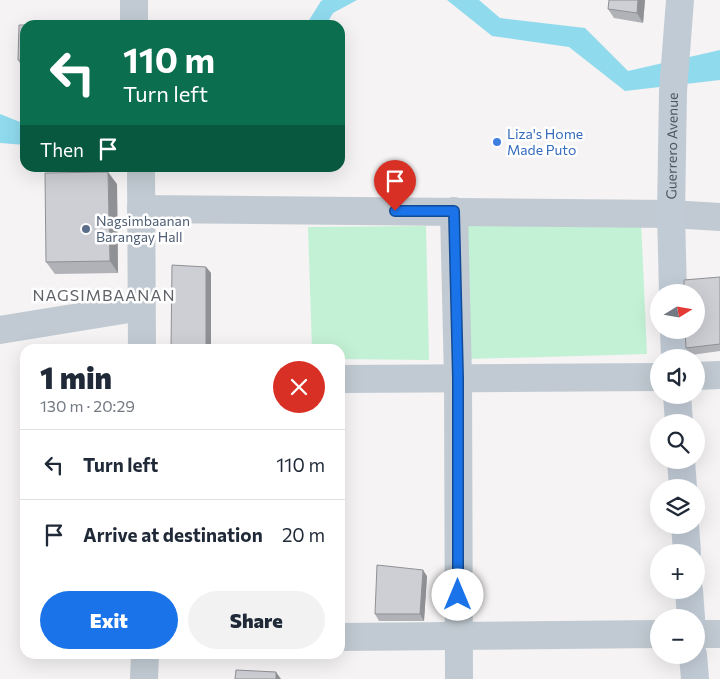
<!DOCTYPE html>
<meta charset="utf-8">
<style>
body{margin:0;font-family:Commissioner,sans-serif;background:#f2f2f3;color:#1f2937;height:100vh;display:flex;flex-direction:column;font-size:19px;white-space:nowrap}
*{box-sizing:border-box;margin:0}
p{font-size:16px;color:#747a83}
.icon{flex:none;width:28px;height:28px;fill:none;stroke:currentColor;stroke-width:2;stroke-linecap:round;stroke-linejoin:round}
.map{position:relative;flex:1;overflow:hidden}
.sheet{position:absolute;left:20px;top:344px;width:325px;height:315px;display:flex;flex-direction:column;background:#fff;border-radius:15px;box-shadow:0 5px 20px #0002}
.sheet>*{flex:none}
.top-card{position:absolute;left:20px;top:20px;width:325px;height:152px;border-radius:15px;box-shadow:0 5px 20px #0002;background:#0b6e4f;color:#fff;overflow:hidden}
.needle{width:32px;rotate:79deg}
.tools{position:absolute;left:650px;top:284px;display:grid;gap:10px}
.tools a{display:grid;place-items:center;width:55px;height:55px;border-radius:50%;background:#fff;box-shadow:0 5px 20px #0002;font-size:25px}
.pin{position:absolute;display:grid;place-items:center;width:42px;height:42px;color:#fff;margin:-51px -21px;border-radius:50% 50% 50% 0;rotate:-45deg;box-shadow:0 0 5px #0007}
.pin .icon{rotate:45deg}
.me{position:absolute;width:55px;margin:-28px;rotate:0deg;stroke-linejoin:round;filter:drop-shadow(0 0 4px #0008)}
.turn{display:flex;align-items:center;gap:18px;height:105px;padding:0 20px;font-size:22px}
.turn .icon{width:65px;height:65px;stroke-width:2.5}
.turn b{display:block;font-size:35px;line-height:42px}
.then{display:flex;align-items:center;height:48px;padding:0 20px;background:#0003;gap:10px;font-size:19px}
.round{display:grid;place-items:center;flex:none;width:52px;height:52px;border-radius:26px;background:#f2f2f3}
.headline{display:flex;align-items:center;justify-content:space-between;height:85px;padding:0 20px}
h1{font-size:30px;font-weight:800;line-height:38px}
.cta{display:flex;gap:10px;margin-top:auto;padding:10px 20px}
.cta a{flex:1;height:58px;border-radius:30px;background:#1a73e8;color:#fff;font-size:20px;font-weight:800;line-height:58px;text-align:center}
.cta a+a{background:#f2f2f3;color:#1f2937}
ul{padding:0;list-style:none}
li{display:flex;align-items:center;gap:15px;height:70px;padding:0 20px;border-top:1px solid #e0e1e3}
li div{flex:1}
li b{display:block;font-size:19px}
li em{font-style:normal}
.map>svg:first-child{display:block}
.green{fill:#c3f1d5}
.water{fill:#90daee}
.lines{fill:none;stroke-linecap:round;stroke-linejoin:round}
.street{stroke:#c1cad2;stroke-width:28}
.secondary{stroke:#c1cbd6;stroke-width:28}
.wall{fill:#b0b2b7}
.shaded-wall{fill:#909195}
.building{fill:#cdcfd5;stroke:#909195}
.route-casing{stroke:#114b97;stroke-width:12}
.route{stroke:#1a73e8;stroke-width:9}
.shop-dot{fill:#3f7fe0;stroke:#fff;stroke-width:2}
.service-dot{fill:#5c6f8a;stroke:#fff;stroke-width:2}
.labels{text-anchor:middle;stroke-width:5;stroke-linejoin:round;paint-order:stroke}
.shop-label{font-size:14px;fill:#366cbe;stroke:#fff;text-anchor:start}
.street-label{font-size:14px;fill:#4a5661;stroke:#fff}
.service-label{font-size:14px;fill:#4e5e75;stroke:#fff;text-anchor:start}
.quarter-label{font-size:16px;letter-spacing:1px;fill:#5f6368;stroke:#fff}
</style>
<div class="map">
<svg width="720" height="679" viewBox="0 0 720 679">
<rect width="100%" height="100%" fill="#f5f3f3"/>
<g class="green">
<polygon points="457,220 641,221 647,354 469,359"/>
<polygon points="426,226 429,360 340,359 340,349 312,349 308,227"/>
</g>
<g class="water">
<polygon points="323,0 357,0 333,13 326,25 306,25 321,1"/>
<polygon points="447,0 479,0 500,18 585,28 628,71 720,50 720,80 625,91 569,47 492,36"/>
<polygon points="0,114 20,122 25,123 25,145 0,143"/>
</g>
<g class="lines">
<g class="street">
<polyline points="134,0 134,25"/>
<polyline points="141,168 142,349"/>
<polyline points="141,209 671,214 720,217"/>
<polyline points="454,211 458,378 459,679"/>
<polyline points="0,330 141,307"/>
<polyline points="696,376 720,375"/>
<polyline points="340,379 659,377"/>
<polyline points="696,634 720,634"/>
<polyline points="340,637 659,634"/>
<polyline points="144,679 145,654"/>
</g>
<g class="secondary">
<path id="s1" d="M673,292L671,214L673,91L680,0"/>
<polyline points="674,330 675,358"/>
<polyline points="677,395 679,422"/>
<polyline points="681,460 683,488"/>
<polyline points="685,525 687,552"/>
<polyline points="689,590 691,618"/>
<polyline points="693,655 695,679"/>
</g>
</g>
<g class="wall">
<polygon points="609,0 645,0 643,23 614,18 608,9"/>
<polygon points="25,25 25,67 22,67 18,60"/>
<polygon points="117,184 118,273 55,274 46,262"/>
<polygon points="206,267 211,273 211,349 171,349"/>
<polygon points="720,277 720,351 691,355 686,348"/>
<polygon points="427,576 424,621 379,621 375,614"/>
</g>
<g class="shaded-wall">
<polygon points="638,0 645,0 643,23 637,13"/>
<polygon points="108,172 117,184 118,273 110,261"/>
<polygon points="206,267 211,273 211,349 208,349 206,346"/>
<polygon points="423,570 427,576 424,621 420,614"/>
<polygon points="276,672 281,679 276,679"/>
</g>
<g class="building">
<polygon points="609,0 638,0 637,13 608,9"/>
<polygon points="19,25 25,25 25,60 18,60"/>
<polygon points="108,172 110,261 46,262 45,173"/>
<polygon points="172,265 206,267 206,346 171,349"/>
<polygon points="720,277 720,344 686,348 685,330 696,330 696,292 682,292 684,285 684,280"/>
<polygon points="377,565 423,570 420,614 375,614"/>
<polygon points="236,670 276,672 276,679 235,679"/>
</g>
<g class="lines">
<defs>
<polyline id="route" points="395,211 454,211 458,378 458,595"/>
</defs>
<use href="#route" class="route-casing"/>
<use href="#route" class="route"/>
</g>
<circle class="shop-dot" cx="497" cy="142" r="5"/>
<circle class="service-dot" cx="86" cy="229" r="5"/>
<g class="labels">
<g class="shop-label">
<text x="507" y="139">Liza's Home<tspan x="507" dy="16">Made Puto</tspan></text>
</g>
<g class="street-label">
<text dy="5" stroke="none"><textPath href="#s1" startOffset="146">Guerrero Avenue</textPath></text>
</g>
<g class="service-label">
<text x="96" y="226">Nagsimbaanan<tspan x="96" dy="16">Barangay Hall</tspan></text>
</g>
<g class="quarter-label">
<text x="104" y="301">NAGSIMBAANAN</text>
</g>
</g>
</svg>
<div class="tools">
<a><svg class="needle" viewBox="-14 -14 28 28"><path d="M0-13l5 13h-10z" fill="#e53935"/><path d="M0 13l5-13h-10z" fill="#747a83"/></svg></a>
<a><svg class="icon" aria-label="sound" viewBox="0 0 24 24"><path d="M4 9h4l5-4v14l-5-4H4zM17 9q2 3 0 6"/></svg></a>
<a><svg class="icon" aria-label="search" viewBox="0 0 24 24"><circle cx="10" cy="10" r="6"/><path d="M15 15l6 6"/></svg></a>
<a><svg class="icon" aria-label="layers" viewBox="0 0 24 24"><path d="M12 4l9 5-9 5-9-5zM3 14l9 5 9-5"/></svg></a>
<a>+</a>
<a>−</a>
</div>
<div class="pin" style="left:395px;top:211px;background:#d93025"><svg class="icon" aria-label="arrive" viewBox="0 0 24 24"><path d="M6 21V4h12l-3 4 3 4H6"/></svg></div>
<svg class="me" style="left:458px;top:595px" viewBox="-20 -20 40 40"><circle r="19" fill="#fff"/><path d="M0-13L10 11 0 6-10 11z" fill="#1a73e8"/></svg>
<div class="top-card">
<div class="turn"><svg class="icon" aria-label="left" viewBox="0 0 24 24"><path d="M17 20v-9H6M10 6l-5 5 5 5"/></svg><div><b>110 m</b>Turn left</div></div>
<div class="then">Then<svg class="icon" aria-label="arrive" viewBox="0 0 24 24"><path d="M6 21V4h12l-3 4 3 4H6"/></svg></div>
</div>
<section class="sheet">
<div class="headline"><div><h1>1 min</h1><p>130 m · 20:29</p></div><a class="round" style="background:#d93025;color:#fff"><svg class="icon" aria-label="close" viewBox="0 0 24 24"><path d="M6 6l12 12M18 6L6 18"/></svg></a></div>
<ul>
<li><svg class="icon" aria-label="left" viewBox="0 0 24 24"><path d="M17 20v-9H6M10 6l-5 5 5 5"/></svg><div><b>Turn left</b></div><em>110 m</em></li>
<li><svg class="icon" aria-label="arrive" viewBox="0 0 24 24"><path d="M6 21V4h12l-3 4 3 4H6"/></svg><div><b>Arrive at destination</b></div><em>20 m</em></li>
</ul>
<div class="cta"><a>Exit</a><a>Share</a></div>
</section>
</div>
